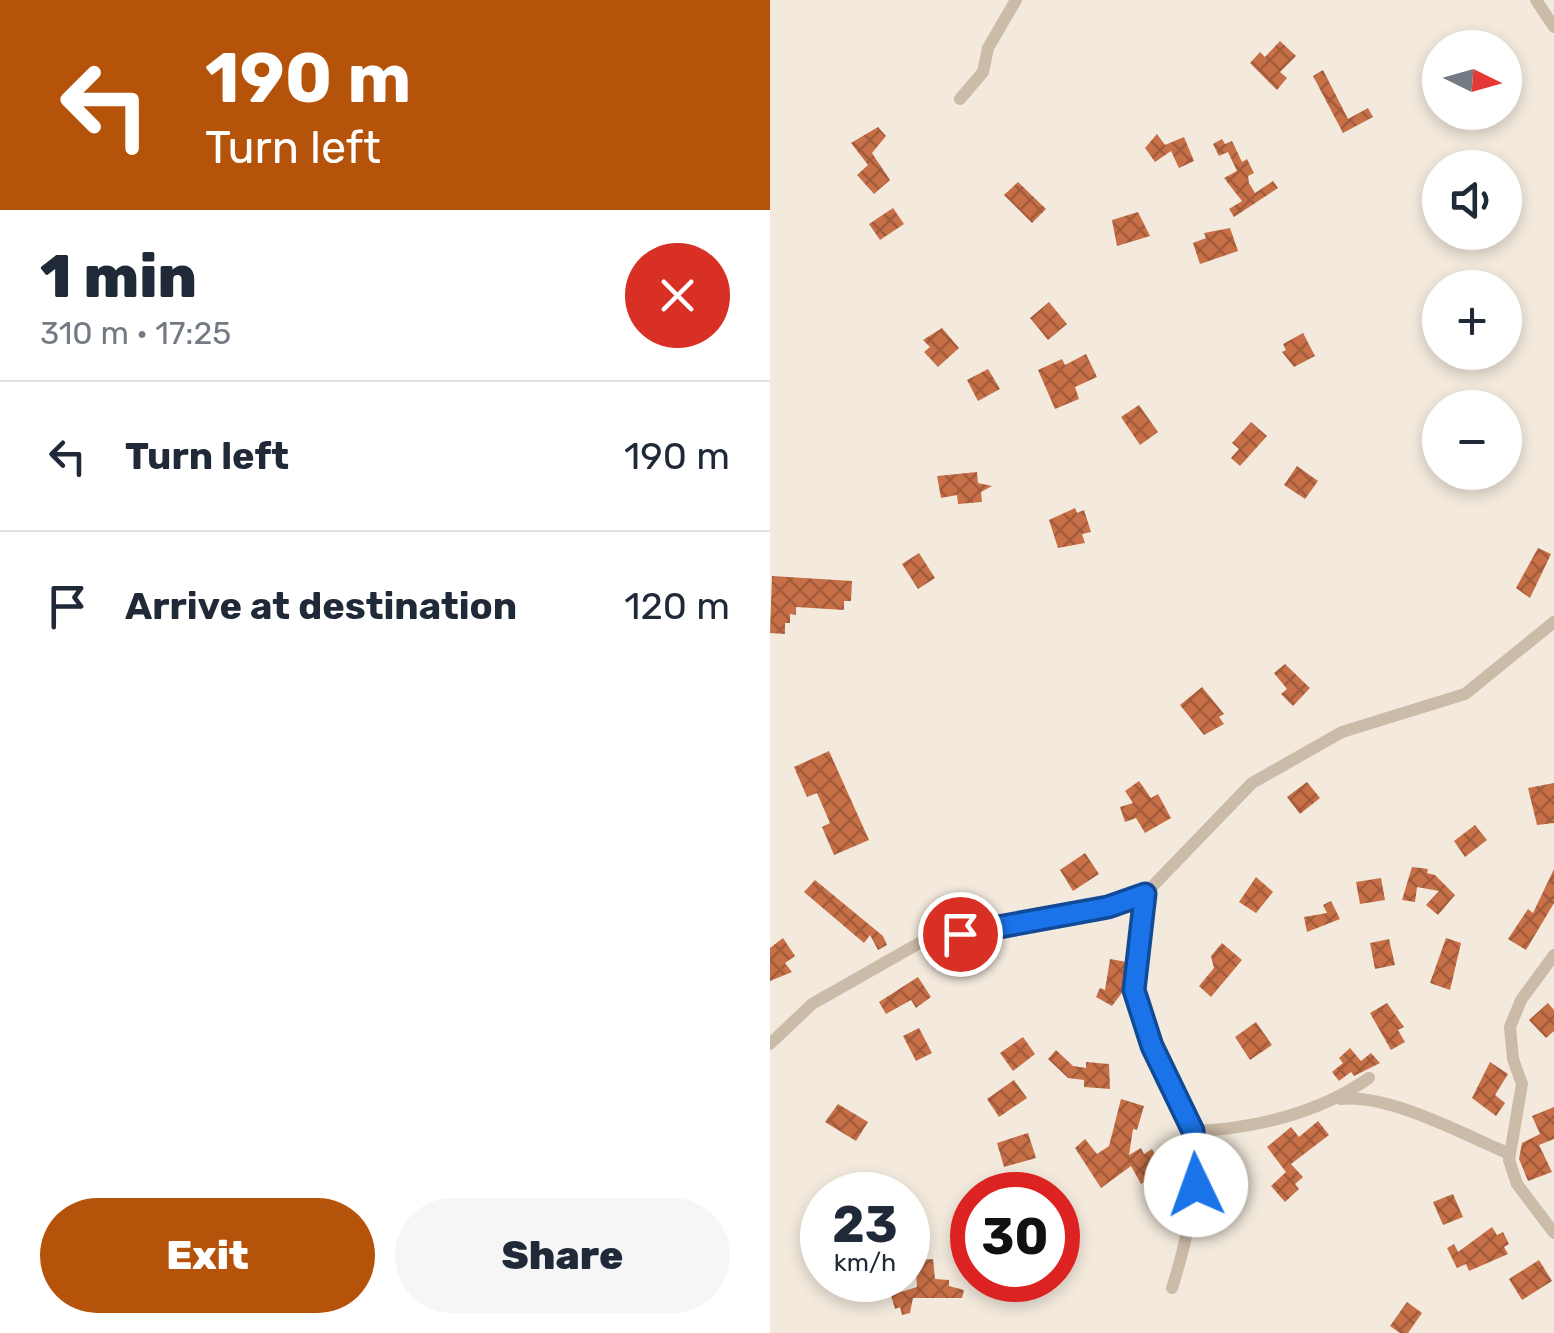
<!DOCTYPE html>
<meta charset="utf-8">
<style>
body{margin:0;font-family:Rubik,sans-serif;background:#f6f6f7;color:#1f2937;height:100vh;display:flex;flex-direction:column;font-size:38px;white-space:nowrap}
*{box-sizing:border-box;margin:0}
p{font-size:32px;color:#747a83}
.icon{flex:none;width:55px;height:55px;fill:none;stroke:currentColor;stroke-width:2;stroke-linecap:round;stroke-linejoin:round}
.map{position:relative;flex:1;overflow:hidden}
.details{display:flex;flex-direction:column;background:#fff;width:770px}
.details>*{flex:none}
.guide{background:#b45309;color:#fff;overflow:hidden}
.needle{width:65px;rotate:95deg}
.buttons{position:absolute;left:652px;top:30px;display:grid;gap:20px}
.buttons a{display:grid;place-items:center;width:100px;height:100px;border-radius:50%;background:#fff;box-shadow:0 5px 15px #0003;font-size:50px}
.speed{position:absolute;left:30px;top:1172px;display:flex;gap:20px;font-size:50px;font-weight:700;text-align:center}
.speed>*{display:grid;place-content:center;width:130px;height:130px;border-radius:50%;background:#fff;box-shadow:0 5px 15px #0003;line-height:1}
.speed small{font-size:25px;font-weight:400}
.speed .limit{border:15px solid #d22;background:#fff;color:#111}
.pin{position:absolute;display:grid;place-items:center;width:85px;height:85px;color:#fff;margin:-42px;border:5px solid #fff;border-radius:50%;box-shadow:0 2px 10px #0007}
.me{position:absolute;width:110px;margin:-55px;rotate:357deg;stroke-linejoin:round;filter:drop-shadow(0 0 8px #0008)}
.turn{display:flex;align-items:center;gap:35px;height:210px;padding:0 40px;font-size:45px}
.turn .icon{width:130px;height:130px;stroke-width:2.5}
.turn b{display:block;font-size:70px;line-height:85px}
.round{display:grid;place-items:center;flex:none;width:105px;height:105px;border-radius:52px;background:#f6f6f7}
.summary{display:flex;align-items:center;justify-content:space-between;height:170px;padding:0 40px}
h1{font-size:60px;font-weight:800;line-height:75px}
.button{display:flex;gap:20px;margin-top:auto;padding:20px 40px}
.button a{flex:1;height:115px;border-radius:60px;background:#b45309;color:#fff;font-size:40px;font-weight:800;line-height:115px;text-align:center}
.button a+a{background:#f6f6f7;color:#1f2937}
ul{padding:0;list-style:none}
li{display:flex;align-items:center;gap:30px;height:150px;padding:0 40px;border-top:2px solid #e0e1e3}
li div{flex:1}
li b{display:block;font-size:38px}
li em{font-style:normal}
main{display:flex;flex:1;min-height:0}
.map>svg:first-child{display:block}
.building{fill:url(#building-cross-hatch)}
.lines{fill:none;stroke-linecap:round;stroke-linejoin:round}
.minor{stroke:#cbbba9;stroke-width:12}
.route-casing{stroke:#114b97;stroke-width:25}
.route{stroke:#1a73e8;stroke-width:18}
</style>
<main>
<section class="details">
<div class="guide">
<div class="turn"><svg class="icon" aria-label="left" viewBox="0 0 24 24"><path d="M17 20v-9H6M10 6l-5 5 5 5"/></svg><div><b>190 m</b>Turn left</div></div>
</div>
<div class="summary"><div><h1>1 min</h1><p>310 m · 17:25</p></div><a class="round" style="background:#d93025;color:#fff"><svg class="icon" aria-label="close" viewBox="0 0 24 24"><path d="M6 6l12 12M18 6L6 18"/></svg></a></div>
<ul>
<li><svg class="icon" aria-label="left" viewBox="0 0 24 24"><path d="M17 20v-9H6M10 6l-5 5 5 5"/></svg><div><b>Turn left</b></div><em>190 m</em></li>
<li><svg class="icon" aria-label="arrive" viewBox="0 0 24 24"><path d="M6 21V4h12l-3 4 3 4H6"/></svg><div><b>Arrive at destination</b></div><em>120 m</em></li>
</ul>
<div class="button"><a>Exit</a><a>Share</a></div>
</section>
<div class="map">
<svg width="784" height="1333" viewBox="0 0 784 1333">
<defs>
<pattern id="building-cross-hatch" width="8" height="8" patternUnits="userSpaceOnUse" patternTransform="scale(2.5)"><rect width="8" height="8" fill="#c77047"/><path d="M0 0l8 8M0 8l8-8" fill="none" stroke="#a35c3b"/></pattern>
</defs>
<rect width="100%" height="100%" fill="#f3eadd"/>
<g class="building">
<polygon points="510,41 526,56 510,72 517,78 507,90 480,63 490,52 495,57"/>
<polygon points="553,70 578,119 598,108 603,117 573,133 543,76"/>
<polygon points="108,127 116,136 102,153 120,180 104,194 87,175 98,165 81,143"/>
<polygon points="387,134 395,145 414,137 424,161 409,168 401,151 385,162 375,148"/>
<polygon points="452,139 455,144 462,141 472,162 477,159 484,173 478,176 479,183 485,193 503,181 508,188 464,217 459,209 472,201 454,178 467,171 458,152 449,156 443,144"/>
<polygon points="248,182 276,209 262,223 234,195"/>
<polygon points="123,208 134,224 110,240 99,224"/>
<polygon points="368,212 380,236 347,246 342,220"/>
<polygon points="460,228 468,251 430,264 423,243 436,238 434,233"/>
<polygon points="279,302 297,324 278,340 260,318"/>
<polygon points="172,328 189,348 168,367 154,352 160,347 153,340"/>
<polygon points="533,333 545,356 524,367 512,352 516,350 513,344"/>
<polygon points="316,354 327,377 305,387 309,399 285,409 268,370 292,359 295,365"/>
<polygon points="218,369 230,389 208,401 197,380"/>
<polygon points="369,405 388,432 370,445 351,417"/>
<polygon points="481,422 497,436 470,466 461,458 469,449 462,443"/>
<polygon points="527,466 548,481 535,499 514,485"/>
<polygon points="207,472 208,483 222,486 211,492 212,502 188,504 187,495 171,498 167,476"/>
<polygon points="305,508 307,513 314,510 321,532 312,534 315,543 288,548 279,520"/>
<polygon points="768,548 781,554 760,598 746,588"/>
<polygon points="149,553 165,578 148,589 132,564"/>
<polygon points="2,576 82,581 81,601 74,601 74,610 26,607 26,615 20,614 20,623 15,623 15,634 0,633"/>
<polygon points="515,664 540,688 523,706 511,694 517,689 504,673"/>
<polygon points="432,687 454,714 449,717 454,724 434,735 410,705"/>
<polygon points="59,751 99,840 64,855 52,827 60,823 47,793 37,797 24,767"/>
<polygon points="369,781 381,798 388,794 401,818 375,833 366,818 355,822 350,807 363,803 355,791"/>
<polygon points="537,782 550,798 530,814 517,797"/>
<polygon points="784,783 784,823 767,825 758,788"/>
<polygon points="705,825 717,840 695,857 684,841"/>
<polygon points="315,853 329,874 303,891 290,870"/>
<polygon points="642,867 658,869 657,873 665,875 685,895 668,915 656,905 669,891 647,887 645,902 632,900"/>
<polygon points="784,869 784,903 756,950 738,939 758,909 763,913"/>
<polygon points="486,877 503,892 486,913 469,902"/>
<polygon points="611,878 615,900 590,904 586,882"/>
<polygon points="45,880 113,936 117,945 108,950 100,935 94,943 34,892"/>
<polygon points="561,901 570,919 537,932 534,917 557,913 553,905"/>
<polygon points="13,938 25,956 15,963 22,972 0,981 0,948"/>
<polygon points="676,938 691,943 680,990 660,983"/>
<polygon points="619,939 625,965 605,969 600,943"/>
<polygon points="452,943 472,960 441,997 429,986 444,968 441,956"/>
<polygon points="340,959 357,962 354,990 342,1006 326,997 330,988 335,990"/>
<polygon points="148,977 161,997 146,1008 141,1000 116,1014 109,1002"/>
<polygon points="617,1003 634,1027 628,1030 635,1042 621,1050 600,1013"/>
<polygon points="778,1003 784,1010 784,1031 776,1038 759,1020"/>
<polygon points="486,1022 502,1045 480,1060 465,1037"/>
<polygon points="149,1028 162,1053 146,1061 133,1036"/>
<polygon points="253,1037 265,1054 243,1071 230,1053"/>
<polygon points="580,1048 591,1061 601,1053 610,1063 584,1076 581,1072 569,1081 562,1072 573,1063 569,1058"/>
<polygon points="286,1050 303,1066 316,1068 316,1062 339,1064 340,1089 314,1087 314,1080 298,1078 278,1059"/>
<polygon points="720,1062 738,1074 725,1095 735,1103 726,1116 702,1098"/>
<polygon points="244,1080 257,1098 229,1117 217,1099"/>
<polygon points="351,1099 374,1106 367,1130 363,1129 359,1155 371,1148 374,1154 382,1149 394,1170 371,1184 361,1166 331,1188 305,1148 315,1139 327,1154 339,1146"/>
<polygon points="68,1104 98,1122 86,1141 55,1122"/>
<polygon points="784,1107 784,1139 769,1145 782,1172 758,1181 749,1159 752,1143 770,1134 762,1116"/>
<polygon points="548,1121 559,1135 521,1164 533,1177 525,1184 529,1189 515,1202 501,1186 516,1172 497,1147 521,1127 529,1137"/>
<polygon points="258,1133 266,1158 234,1167 227,1143"/>
<polygon points="683,1194 693,1217 673,1225 663,1202"/>
<polygon points="722,1227 727,1235 733,1232 739,1244 734,1247 738,1254 699,1271 696,1264 687,1268 677,1248 684,1244 688,1252"/>
<polygon points="163,1259 165,1279 179,1280 179,1286 194,1290 192,1298 143,1298 140,1313 132,1315 130,1307 125,1309 121,1295 147,1287 146,1272 138,1272 138,1261"/>
<polygon points="769,1260 782,1281 752,1300 739,1279"/>
<polygon points="637,1302 652,1313 638,1333 630,1333 620,1326"/>
</g>
<g class="lines">
<g class="minor">
<polyline points="766,0 784,27"/>
<polyline points="190,99 213,72 218,48 246,0"/>
<path d="M375,894L364,990L382,1046L423,1131C428,1187 419,1235 402,1288"/>
<polyline points="784,955 751,1000 740,1027 743,1059 752,1084 739,1160 747,1184 784,1233"/>
<polyline points="0,1044 42,1004 153,941 338,907 375,894 482,783 572,732 695,694 784,622"/>
<path d="M571,1099C621,1094 694,1135 740,1154"/>
<path d="M423,1131C484,1129 549,1113 599,1078"/>
</g>
</g>
<g class="lines">
<defs>
<polyline id="route" points="190,934 338,907 375,894 364,990 382,1046 423,1131 426,1185"/>
</defs>
<use href="#route" class="route-casing"/>
<use href="#route" class="route"/>
</g>
</svg>
<div class="buttons">
<a><svg class="needle" viewBox="-14 -14 28 28"><path d="M0-13l5 13h-10z" fill="#e53935"/><path d="M0 13l5-13h-10z" fill="#747a83"/></svg></a>
<a><svg class="icon" aria-label="sound" viewBox="0 0 24 24"><path d="M4 9h4l5-4v14l-5-4H4zM17 9q2 3 0 6"/></svg></a>
<a>+</a>
<a>−</a>
</div>
<div class="speed"><div>23<small>km/h</small></div><div class="limit">30</div></div>
<div class="pin" style="left:190px;top:934px;background:#d93025"><svg class="icon" aria-label="arrive" viewBox="0 0 24 24"><path d="M6 21V4h12l-3 4 3 4H6"/></svg></div>
<svg class="me" style="left:426px;top:1185px" viewBox="-20 -20 40 40"><circle r="19" fill="#fff"/><path d="M0-13L10 11 0 6-10 11z" fill="#1a73e8"/></svg>
</div>
</main>
